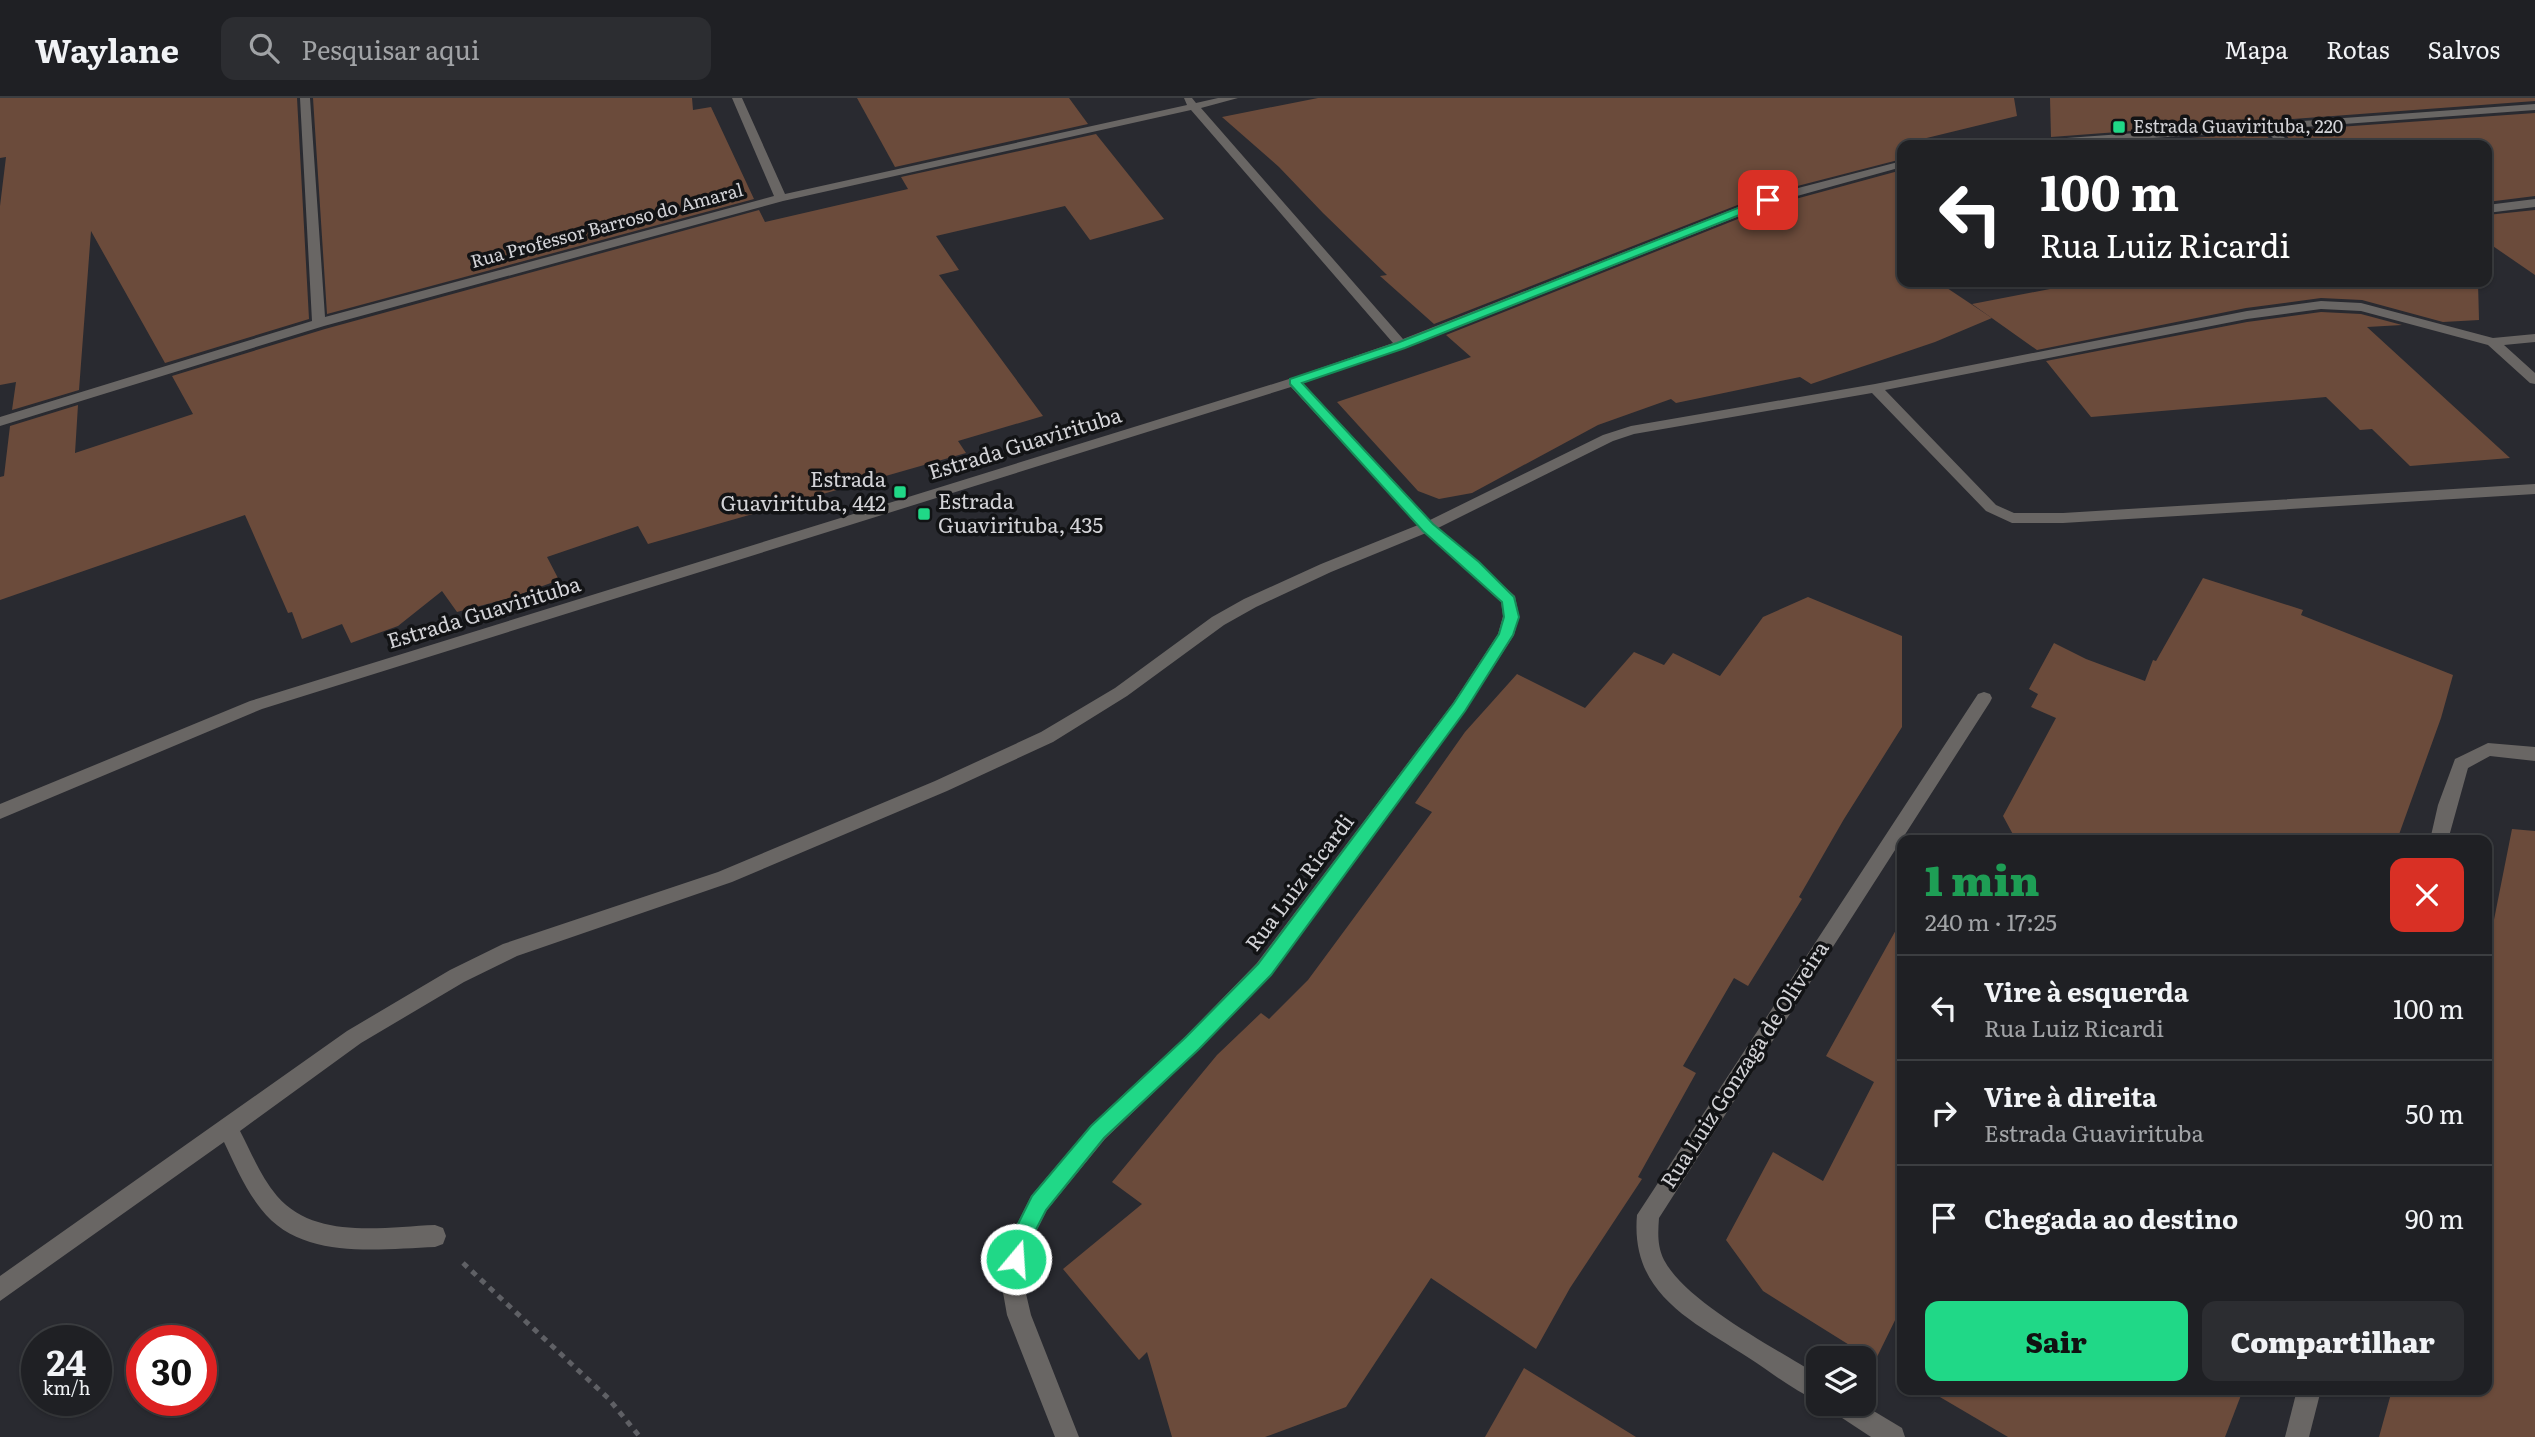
<!DOCTYPE html>
<html lang="pt">
<meta charset="utf-8">
<style>
body{margin:0;font-family:Literata,serif;background:#2c2d31;color:#f1f3f6;height:100vh;display:flex;flex-direction:column;font-size:26px;white-space:nowrap}
*{box-sizing:border-box;margin:0}
p{font-size:23px;color:#a1a3a6}
.icon{flex:none;width:38px;height:38px;fill:none;stroke:currentColor;stroke-width:2;stroke-linecap:round;stroke-linejoin:round}
.map{position:relative;flex:1;overflow:hidden}
.panel{position:absolute;left:1897px;top:737px;width:595px;height:560px;display:flex;flex-direction:column;background:#1f2024;border-radius:14px;box-shadow:0 2px 5px #0004,0 0 0 2px #3c3e41}
.panel>*{flex:none}
.top-card{position:absolute;left:1897px;top:42px;width:595px;height:147px;border-radius:14px;box-shadow:0 2px 5px #0004,0 0 0 2px #3c3e41;background:#202124;color:#fff;overflow:hidden}
.tools{position:absolute;left:1806px;top:1248px;display:grid;gap:14px}
.tools a{display:grid;place-items:center;width:70px;height:70px;border-radius:14px;background:#1f2024;box-shadow:0 2px 5px #0004,0 0 0 2px #3c3e41;font-size:35px}
.speed{position:absolute;left:21px;top:1227px;display:flex;gap:14px;font-size:35px;font-weight:700;text-align:center}
.speed>*{display:grid;place-content:center;width:91px;height:91px;border-radius:50%;background:#1f2024;box-shadow:0 2px 5px #0004,0 0 0 2px #3c3e41;line-height:1}
.speed small{font-size:18px;font-weight:400}
.speed .limit{border:10px solid #d22;background:#fff;color:#111}
.pin{position:absolute;display:grid;place-items:center;width:60px;height:60px;color:#fff;margin:-30px;border-radius:14px;box-shadow:0 4px 10px #0006}
.me{position:absolute;width:77px;margin:-38px;rotate:18deg;stroke-linejoin:round;filter:drop-shadow(0 0 5px #0008)}
.turn{display:flex;align-items:center;gap:24px;height:147px;padding:0 28px;font-size:32px}
.turn .icon{width:91px;height:91px;stroke-width:2.5}
.turn b{display:block;font-size:49px;line-height:60px}
.round{display:grid;place-items:center;flex:none;width:74px;height:74px;border-radius:14px;background:#2c2d31}
.overview{display:flex;align-items:center;justify-content:space-between;height:119px;padding:0 28px}
h1{font-size:42px;font-weight:800;line-height:52px;color:#1e9e55}
.cta{display:flex;gap:14px;margin-top:auto;padding:14px 28px}
.cta a{flex:1;height:80px;border-radius:14px;background:#20d887;color:#111;font-size:28px;font-weight:800;line-height:80px;text-align:center}
.cta a+a{background:#2c2d31;color:#f1f3f6}
ul{padding:0;list-style:none}
li{display:flex;align-items:center;gap:21px;height:105px;padding:0 28px;border-top:2px solid #3c3e41}
li div{flex:1}
li b{display:block;font-size:26px}
li em{font-style:normal}
header{display:flex;align-items:center;gap:42px;box-sizing:border-box;height:98px;padding:0 35px;background:#1f2024;border-bottom:2px solid #3c3e41}
header strong{font-size:33px}
nav{display:flex;gap:38px;margin-inline-start:auto;font-size:24px}
.search{width:490px;height:63px;background:#2c2d31;display:flex;align-items:center;gap:18px;box-sizing:border-box;padding:0 24px;border-radius:14px;color:#a1a3a6;font-size:26px}
.map>svg:first-child{display:block}
.building{fill:#6b4b3b}
.lines{fill:none;stroke-linecap:round;stroke-linejoin:round}
.path{stroke:#5f6065;stroke-width:5;stroke-dasharray:6 6;stroke-linecap:butt}
.minor{fill:#696664;fill-rule:evenodd}
.route{fill:#20d887;stroke:#158c58;stroke-width:2}
.poi-dot{fill:#20d887;stroke:#121315;stroke-width:2.5}
.labels{text-anchor:middle;stroke-width:7;stroke-linejoin:round;paint-order:stroke}
.far-poi-label{font-size:18px;fill:#d3d3d7;stroke:#121315;text-anchor:start}
.far-street-label{font-size:18px;fill:#d3d3d7;stroke:#121315}
.street-label{font-size:21px;fill:#d3d3d7;stroke:#121315}
.poi-label{font-size:21px;fill:#d3d3d7;stroke:#121315;text-anchor:end}
</style>
<header>
<strong>Waylane</strong>
<div class="search"><svg class="icon" aria-label="search" viewBox="0 0 24 24"><circle cx="10" cy="10" r="6"/><path d="M15 15l6 6"/></svg>Pesquisar aqui</div>
<nav><a>Mapa</a><a>Rotas</a><a>Salvos</a></nav>
</header>
<div class="map">
<svg width="2535" height="1339" viewBox="0 0 2535 1339">
<rect width="100%" height="100%" fill="#292a30"/>
<g class="building">
<polygon points="0,0 297,0 309,221 165,265 91,133 79,292 12,312 16,284 0,287 0,108 6,59 0,60"/>
<polygon points="313,0 692,0 693,12 711,9 754,101 327,216"/>
<polygon points="857,0 1069,0 1088,26 895,69"/>
<polygon points="1318,0 2014,0 2017,18 1902,46 1902,61 1763,97 1434,226 1380,178 1387,177 1323,115 1279,69 1222,19"/>
<polygon points="2050,0 2535,0 2535,3 2051,39"/>
<polygon points="2535,15 2535,98 2487,104 2487,47 2295,47 2282,33"/>
<polygon points="2263,35 2277,47 2089,47"/>
<polygon points="1096,36 1164,121 1090,142 1065,108 936,138 959,172 939,177 1043,318 958,343 966,355 648,446 638,428 547,459 559,482 510,500 457,514 442,493 398,528 351,545 342,526 302,541 292,514 288,515 245,417 0,502 0,379 4,378 10,328 78,307 75,355 193,316 172,278 325,231 759,112 765,124 908,91 901,79"/>
<polygon points="1902,72 1902,184 1938,184 1992,220 1935,244 1811,286 1800,279 1676,305 1671,301 1598,327 1472,395 1439,401 1418,393 1337,304 1471,259 1446,237 1773,107"/>
<polygon points="2535,112 2535,177 2487,144 2487,117"/>
<polygon points="2086,184 2478,184 2479,222 2443,224 2362,202 2321,200 2246,210 2037,252 1972,206"/>
<polygon points="2321,214 2361,216 2402,227 2367,229 2510,360 2410,368 2372,331 2360,332 2326,299 2091,319 2046,263 2247,224"/>
<polygon points="2203,480 2303,512 2301,517 2453,577 2441,620 2397,742 2016,742 2003,718 2056,620 2031,609 2038,596 2029,591 2054,545 2086,561 2145,583 2153,562 2156,563"/>
<polygon points="1808,499 1902,538 1902,629 1844,721 1799,799 1802,801 1748,888 1734,880 1683,968 1696,975 1638,1079 1642,1081 1570,1190 1536,1251 1431,1180 1346,1309 1265,1339 1172,1339 1147,1254 1139,1262 1063,1171 1142,1106 1112,1084 1217,957 1261,915 1269,921 1308,882 1432,714 1415,705 1465,634 1517,576 1585,610 1634,554 1664,567 1673,555 1720,578 1763,519"/>
<polygon points="2512,731 2535,733 2535,1339 2379,1339 2392,1292 2487,1292 2487,857"/>
<polygon points="1902,821 1902,1208 1875,1263 1763,1193 1726,1142 1773,1054 1823,1083 1874,984 1826,958"/>
<polygon points="1524,1270 1636,1339 1485,1339"/>
<polygon points="1928,1292 2243,1292 2225,1339 2008,1339"/>
</g>
<g class="lines">
<polyline class="path" points="463,1165 608,1300 640,1339"/>
<g class="minor">
<path d="M300,0H310L325,219L774,98L732,0H742L785,96L1187,7L1184,0H1192L1196,5L1218,0H1238L1201,10L1403,241L1764,99L1902,63V69L1772,105L1406,250L1303,285L1430,422L1603,337L1631,328L1875,286L2247,213L2321,203L2361,205L2493,240L2535,236V244L2504,247L2535,275V286L2530,285L2488,247L2361,213L2321,211L2247,221L1885,292L1996,407L2014,415H2063L2535,386V396L2063,425H2012L1986,413L1872,295L1634,336L1613,343L1438,430L1515,498L1519,518L1514,537L1465,613L1271,877L1199,951L1105,1041L1047,1112L1032,1142L1023,1183L1031,1217L1079,1339H1055L1007,1217L1001,1183L1010,1140L1031,1098L1091,1027L1185,939L1257,865L1453,605L1498,536L1503,518L1501,504L1426,435L1331,474L1256,509L1224,527L1127,598L1053,644L947,693L732,784L517,858L464,884L361,945L240,1033C251,1054 261,1079 277,1098C315,1142 383,1129 435,1127L443,1130L446,1138L443,1146L435,1149C378,1151 301,1163 261,1111C245,1091 235,1067 224,1044L0,1203V1178L347,933L450,872L503,846L718,774L935,683L1041,634L1115,590L1212,519L1244,501L1321,466L1418,427L1291,289L262,611L0,721V706L250,603L1289,281L1393,245L1191,12L783,103L324,228L0,328V319L312,223Z"/>
<polygon points="2535,6 2535,12 2276,31 2292,47 2281,47 2264,32 2056,47 2007,47 2013,44"/>
<polygon points="2535,101 2535,109 2487,115 2487,107"/>
<path d="M1984,594L1990,596L1992,600L1990,604L1659,1120C1658,1134 1657,1148 1664,1162C1687,1205 1775,1250 1818,1277V1303C1794,1293 1771,1274 1749,1260C1692,1223 1630,1196 1637,1117L1978,596Z"/>
<polygon points="2488,645 2535,649 2535,663 2490,658 2468,670 2448,742 2430,742 2438,707 2455,661"/>
<polygon points="2297,1292 2321,1292 2309,1339 2285,1339"/>
<polygon points="1829,1306 1862,1306 1902,1330 1905,1339 1871,1339 1833,1314"/>
</g>
</g>
<polygon class="route" points="1768,98 1774,102 1772,104 1405,250 1302,285 1433,426 1479,464 1514,499 1519,519 1513,537 1465,613 1271,877 1199,951 1104,1040 1046,1112 1031,1141 1024,1168 1016,1171 1009,1168 1006,1161 1011,1140 1032,1098 1091,1028 1186,939 1258,866 1454,605 1499,536 1504,519 1502,504 1423,433 1290,286 1290,281 1397,245"/>
<g class="poi-dot">
<rect x="2112" y="22" width="14" height="14" rx="3.5"/>
<rect x="893" y="387" width="14" height="14" rx="3.5"/>
<rect x="917" y="409" width="14" height="14" rx="3.5"/>
</g>
<g class="labels">
<g class="far-poi-label">
<text x="2133" y="35">Estrada Guavirituba, 220</text>
</g>
<g class="far-street-label">
<text transform="translate(607 128) rotate(-15)" y="6">Rua Professor Barroso do Amaral</text>
</g>
<g class="street-label">
<text transform="translate(1025 346) rotate(-17)" y="7">Estrada Guavirituba</text>
<text transform="translate(484 515) rotate(-17)" y="7">Estrada Guavirituba</text>
<text transform="translate(1300 785) rotate(-53)" y="7">Rua Luiz Ricardi</text>
<text transform="translate(1745 967) rotate(-57)" y="7">Rua Luiz Gonzaga de Oliveira</text>
</g>
<g class="poi-label">
<text x="886" y="389">Estrada<tspan x="886" dy="24">Guavirituba, 442</tspan></text>
<text x="938" y="411" text-anchor="start">Estrada<tspan x="938" dy="24">Guavirituba, 435</tspan></text>
</g>
</g>
</svg>
<div class="tools">
<a><svg class="icon" aria-label="layers" viewBox="0 0 24 24"><path d="M12 4l9 5-9 5-9-5zM3 14l9 5 9-5"/></svg></a>
</div>
<div class="speed"><div>24<small>km/h</small></div><div class="limit">30</div></div>
<div class="pin" style="left:1768px;top:102px;background:#d93025"><svg class="icon" aria-label="arrive" viewBox="0 0 24 24"><path d="M6 21V4h12l-3 4 3 4H6"/></svg></div>
<svg class="me" style="left:1016px;top:1161px" viewBox="-20 -20 40 40"><circle r="17" fill="#20d887" stroke="#fff" stroke-width="3"/><path d="M0-11L8 9 0 5-8 9z" fill="#fff"/></svg>
<div class="top-card">
<div class="turn"><svg class="icon" aria-label="left" viewBox="0 0 24 24"><path d="M17 20v-9H6M10 6l-5 5 5 5"/></svg><div><b>100 m</b>Rua Luiz Ricardi</div></div>
</div>
<section class="panel">
<div class="overview"><div><h1>1 min</h1><p>240 m · 17:25</p></div><a class="round" style="background:#d93025;color:#fff"><svg class="icon" aria-label="close" viewBox="0 0 24 24"><path d="M6 6l12 12M18 6L6 18"/></svg></a></div>
<ul>
<li><svg class="icon" aria-label="left" viewBox="0 0 24 24"><path d="M17 20v-9H6M10 6l-5 5 5 5"/></svg><div><b>Vire à esquerda</b><p>Rua Luiz Ricardi</p></div><em>100 m</em></li>
<li><svg class="icon" aria-label="right" viewBox="0 0 24 24"><path d="M7 20v-9h11M14 6l5 5-5 5"/></svg><div><b>Vire à direita</b><p>Estrada Guavirituba</p></div><em>50 m</em></li>
<li><svg class="icon" aria-label="arrive" viewBox="0 0 24 24"><path d="M6 21V4h12l-3 4 3 4H6"/></svg><div><b>Chegada ao destino</b></div><em>90 m</em></li>
</ul>
<div class="cta"><a>Sair</a><a>Compartilhar</a></div>
</section>
</div>
